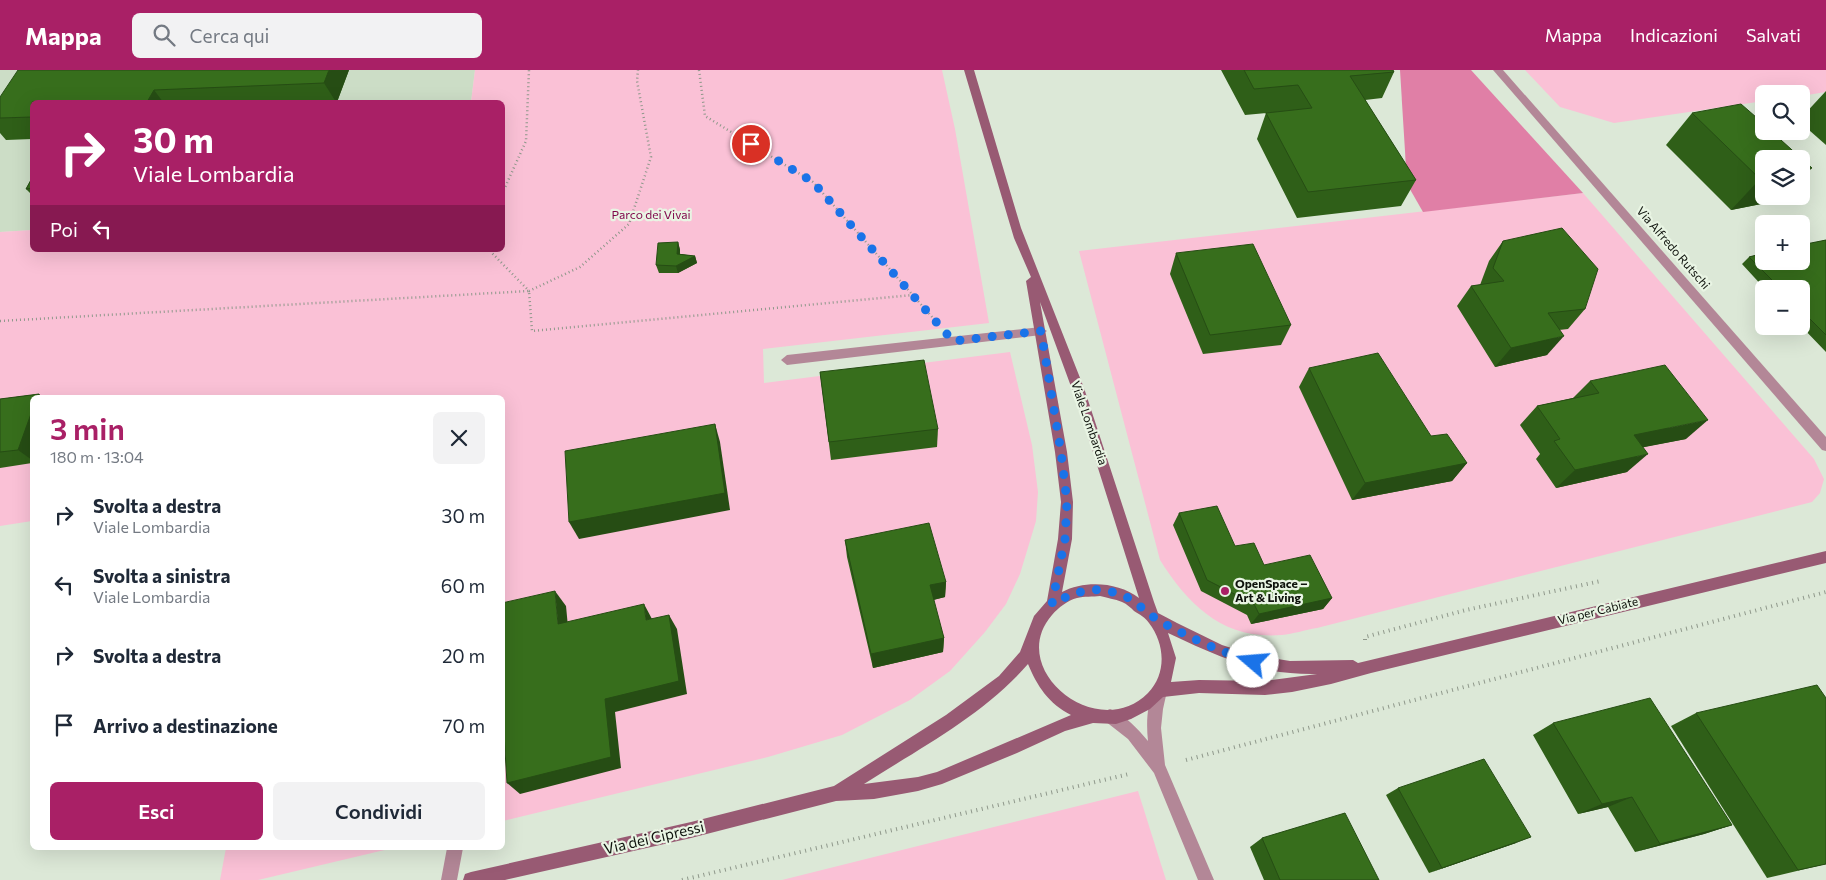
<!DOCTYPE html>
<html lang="it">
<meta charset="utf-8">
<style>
body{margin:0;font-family:Commissioner,sans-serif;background:#f2f2f3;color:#1f2937;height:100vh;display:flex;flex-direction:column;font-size:19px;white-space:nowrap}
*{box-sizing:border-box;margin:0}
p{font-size:16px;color:#747a83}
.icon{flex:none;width:28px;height:28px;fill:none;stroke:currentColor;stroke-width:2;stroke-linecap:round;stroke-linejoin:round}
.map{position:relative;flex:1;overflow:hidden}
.panel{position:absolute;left:30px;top:325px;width:475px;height:455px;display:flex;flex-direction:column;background:#fff;border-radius:8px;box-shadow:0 5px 20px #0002}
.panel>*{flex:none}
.hud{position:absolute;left:30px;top:30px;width:475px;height:152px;border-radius:8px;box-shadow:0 5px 20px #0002;background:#a92066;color:#fff;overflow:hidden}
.tools{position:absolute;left:1755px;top:15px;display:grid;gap:10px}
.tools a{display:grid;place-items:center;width:55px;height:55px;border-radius:8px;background:#fff;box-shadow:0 5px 20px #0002;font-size:25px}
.pin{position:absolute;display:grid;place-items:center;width:42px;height:42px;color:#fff;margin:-21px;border:2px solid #fff;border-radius:50%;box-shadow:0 1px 5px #0007}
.me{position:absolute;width:55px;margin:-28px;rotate:288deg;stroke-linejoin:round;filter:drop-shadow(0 0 4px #0008)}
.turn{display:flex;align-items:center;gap:18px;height:105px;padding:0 20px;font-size:22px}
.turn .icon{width:65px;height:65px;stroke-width:2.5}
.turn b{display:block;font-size:35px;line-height:42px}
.then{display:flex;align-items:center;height:48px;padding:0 20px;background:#0003;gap:10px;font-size:19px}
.round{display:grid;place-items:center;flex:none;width:52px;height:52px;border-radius:8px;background:#f2f2f3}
.overview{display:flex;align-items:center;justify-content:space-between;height:85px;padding:0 20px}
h1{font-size:30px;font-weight:600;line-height:38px;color:#a92066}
.button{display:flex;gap:10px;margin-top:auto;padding:10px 20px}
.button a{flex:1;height:58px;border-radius:8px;background:#a92066;color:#fff;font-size:20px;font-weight:600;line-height:58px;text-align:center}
.button a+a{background:#f2f2f3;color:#1f2937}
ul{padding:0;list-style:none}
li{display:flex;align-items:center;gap:15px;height:70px;padding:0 20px}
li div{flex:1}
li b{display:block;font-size:19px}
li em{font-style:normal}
header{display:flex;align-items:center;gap:30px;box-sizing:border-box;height:70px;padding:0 25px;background:#a92066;color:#fff}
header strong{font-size:24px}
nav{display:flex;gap:28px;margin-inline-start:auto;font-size:18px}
.search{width:350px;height:45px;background:#f2f2f3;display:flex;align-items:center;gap:12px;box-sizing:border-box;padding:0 18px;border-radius:8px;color:#747a83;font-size:19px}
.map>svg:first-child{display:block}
.built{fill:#ccddc6}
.green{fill:#fac1d6}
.forest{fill:#e07fa6}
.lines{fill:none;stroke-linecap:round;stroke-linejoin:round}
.path-far1{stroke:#8f988b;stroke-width:2.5;stroke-dasharray:1 3;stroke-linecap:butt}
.path{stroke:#8f988b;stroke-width:4;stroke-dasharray:1 4.5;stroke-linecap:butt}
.lane{fill:#b38797;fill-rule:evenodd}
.street{fill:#b38797;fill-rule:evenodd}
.secondary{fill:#985a73;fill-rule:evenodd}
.wall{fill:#2f5f18}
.shaded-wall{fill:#264d14}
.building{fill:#376e1c;stroke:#264d14}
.route{stroke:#1a73e8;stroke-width:9;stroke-dasharray:0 16.2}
.poi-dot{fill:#a92066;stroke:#e9f5e4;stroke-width:2}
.labels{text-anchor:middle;stroke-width:4.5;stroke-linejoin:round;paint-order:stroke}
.park-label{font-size:12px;fill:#7f0349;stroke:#e9f5e4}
.street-label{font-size:12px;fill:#0e120c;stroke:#e9f5e4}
.poi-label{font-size:12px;font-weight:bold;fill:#0e120c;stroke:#e9f5e4;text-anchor:start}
.near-street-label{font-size:15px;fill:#0e120c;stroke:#e9f5e4}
</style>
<header>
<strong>Mappa</strong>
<div class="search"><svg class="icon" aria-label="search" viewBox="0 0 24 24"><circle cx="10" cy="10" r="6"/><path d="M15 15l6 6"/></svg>Cerca qui</div>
<nav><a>Mappa</a><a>Indicazioni</a><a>Salvati</a></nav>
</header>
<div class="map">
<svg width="1826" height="810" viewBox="0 0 1826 810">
<rect width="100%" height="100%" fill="#dce8d7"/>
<polygon class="built" points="0,0 475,0 471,32 32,32 32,160 0,162"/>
<g class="green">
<polygon points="475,0 942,0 955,59 989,253 763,279 764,313 1010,282 1032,375 1038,422 1036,451 1020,504 1006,534 985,562 950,601 910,630 842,665 768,687 503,751 502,328 32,328 32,451 0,456 0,162 32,160 32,180 502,180 502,32 471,32"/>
<polygon points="1525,0 1826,0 1826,22 1801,26 1801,24 1764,24 1764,31 1614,53 1560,37"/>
<path d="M1583,123L1814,389L1824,409L1820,423L1812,432L1317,558C1305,560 1293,564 1282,565C1224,570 1189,536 1160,490L1079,181Z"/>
<polygon points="1138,721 1166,810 782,810"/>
<polygon points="226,778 393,778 258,810 220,810"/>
</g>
<polygon class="forest" points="1400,0 1471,0 1583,123 1423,142 1407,114"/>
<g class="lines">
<g class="path-far1">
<polyline points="699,0 705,46 813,112 933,248"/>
<polyline points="502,124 526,71 529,0"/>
<polyline points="493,180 492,183 529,221 580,197 629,154 651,87 637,11 638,0"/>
<polyline points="0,251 529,221 532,261 913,225"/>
</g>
<g class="path">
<polyline points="1365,570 1365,567 1466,540 1601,511"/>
<polyline points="1186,690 1826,522"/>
<polyline points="682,810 1129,704"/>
</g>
<polygon class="lane" points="1041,257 1047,261 1041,265 787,295 781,290 787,285"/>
<g class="street">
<polygon points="1493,0 1503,0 1826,367 1826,381 1822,380"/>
<path d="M1160,614L1165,616L1167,621L1163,639L1161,658L1165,695L1214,810H1198L1154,703L1128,669L1105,651L1103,646L1105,641L1110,639C1125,645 1138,659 1148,671C1146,652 1147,634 1155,616Z"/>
<polygon points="447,778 463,778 457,810 441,810"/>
</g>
<path class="secondary" d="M964,0H974L1021,158L1084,318L1154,532L1158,543L1177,553L1222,575L1253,585L1290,591L1353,590L1358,593L1826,481V493L1371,603L1331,614L1292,622L1265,625L1199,623L1163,627L1150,639L1131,649L1116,654L1093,653L1065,661L1017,683L942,714L918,721L874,729L836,731L691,768L505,810H463L465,804L471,802L691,752L834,716L946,645L999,606L1020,582L1034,546L1047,531L1058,469L1061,432L1055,382L1026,211L1031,207L1014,168ZM1040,232L1080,341L1139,528C1118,512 1085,510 1062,522L1072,469L1073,432L1067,382ZM1100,526C1107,528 1115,529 1122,532C1127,534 1131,538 1134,541C1139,544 1146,548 1149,553C1165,574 1167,603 1148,623C1097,674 1005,599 1052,545C1058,538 1068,530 1077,528C1084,526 1093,527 1100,526ZM1168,563C1221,588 1258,605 1317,604L1265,611L1199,610L1171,612L1176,588ZM1028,594C1037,616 1049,634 1071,645L937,702L918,707L864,714C920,678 984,645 1028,594Z"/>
</g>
<g class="wall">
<polygon points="349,0 337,32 32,32 32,69 6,70 0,63 0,27"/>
<polygon points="1221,0 1393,0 1394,2 1382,28 1365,30 1416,110 1401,136 1297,148 1257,69 1266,43 1288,41 1245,45"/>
<polygon points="1826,21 1826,75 1801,53 1801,48"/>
<polygon points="1692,43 1764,54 1764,126 1785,126 1781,130 1731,140 1666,75"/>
<polygon points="32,108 32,125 26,119"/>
<polygon points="1826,170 1826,282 1801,256 1801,219 1765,219 1742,194 1749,187"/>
<polygon points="1503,171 1585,239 1568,259 1559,260 1547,285 1495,297 1457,236 1471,216 1480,215 1489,191"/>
<polygon points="678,172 680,180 680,184 695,186 697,193 678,203 659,203 656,195"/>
<polygon points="1176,183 1291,255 1281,275 1203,284 1170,204"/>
<polygon points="1309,298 1431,366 1467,393 1452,411 1352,430 1299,317"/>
<polygon points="820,302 938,359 937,377 831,390"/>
<polygon points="1590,311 1686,369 1643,377 1627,402 1556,418 1536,389 1540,384 1520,355 1537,336 1573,328"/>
<polygon points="39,324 43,328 32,328 32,393 0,398 0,329"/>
<polygon points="1179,443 1235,476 1264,495 1332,528 1323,539 1251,554 1247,545 1201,521 1173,455"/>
<polygon points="845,470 946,512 945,527 933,530 944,568 943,582 873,598 847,487"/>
<polygon points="1696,643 1826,794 1767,808 1671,656"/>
<polygon points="1553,653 1732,755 1704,764 1635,782 1608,737 1578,744 1533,665"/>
<polygon points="1398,718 1516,773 1429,803 1386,725"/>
<polygon points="1262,768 1379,810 1264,810 1250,777"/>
</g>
<g class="shaded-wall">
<polygon points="329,0 349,0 337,32 336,32 324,13"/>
<polygon points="154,20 163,32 147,32"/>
<polygon points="1812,98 1801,109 1801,100"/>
<polygon points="1764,108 1764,126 1785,126 1781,130 1731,140 1760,109"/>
<polygon points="678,172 680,180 679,192 677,184"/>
<polygon points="695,186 697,193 678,203 676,196"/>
<polygon points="1564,266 1547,285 1495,297 1511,278"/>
<polygon points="39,324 43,328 37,328"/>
<polygon points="32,341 32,390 18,380"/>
<polygon points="1708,350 1686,369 1614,383 1634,365"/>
<polygon points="715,354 720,372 730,440 579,469 569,452"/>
<polygon points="1648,384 1627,402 1556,418 1575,400"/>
<polygon points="1467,393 1452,411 1352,430 1365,413"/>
<polygon points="946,512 945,527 929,531 930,515"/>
<polygon points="555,521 566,536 569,568 558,554"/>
<polygon points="1332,528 1323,539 1251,554 1259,544"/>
<polygon points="644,534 652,549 646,550"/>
<polygon points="669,545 677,559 687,624 615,642 621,698 520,724 507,713"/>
<polygon points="944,568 943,582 873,598 871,584"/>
<polygon points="1632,727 1608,737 1578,744 1602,734"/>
<polygon points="1732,755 1704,764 1635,782 1660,774"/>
<polygon points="1531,767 1516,773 1429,803 1442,798"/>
</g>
<g class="building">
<polygon points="18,0 329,0 324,13 154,20 147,32 32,32 32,47 0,48 0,27"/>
<polygon points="1244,0 1393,0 1394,2 1350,6 1416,110 1308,122 1266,43 1312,38 1298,15 1254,19"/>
<polygon points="1741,34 1764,54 1764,61 1771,61 1812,98 1801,100 1801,89 1764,89 1764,108 1760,109 1692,43"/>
<polygon points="32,108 32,118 26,119"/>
<polygon points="1562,158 1598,199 1585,239 1548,243 1564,266 1511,278 1471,216 1504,211 1493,198 1503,171"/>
<polygon points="1826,170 1826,265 1801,240 1801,219 1781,219 1749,187 1764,183 1764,191 1801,191 1801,175"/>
<polygon points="678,172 677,184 695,186 676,196 656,195 658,173"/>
<polygon points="1253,174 1291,255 1210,265 1176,183"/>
<polygon points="1378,283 1431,366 1447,364 1467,393 1365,413 1309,298"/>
<polygon points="924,290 938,359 829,372 820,302"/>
<polygon points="1665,295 1708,350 1634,365 1648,384 1575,400 1554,371 1560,369 1537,336 1599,323 1590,311"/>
<polygon points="39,324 37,328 32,328 32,341 18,380 0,382 0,329"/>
<polygon points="715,354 725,423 569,452 565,381"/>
<polygon points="1217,436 1235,476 1254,473 1264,495 1310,485 1332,528 1259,544 1254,534 1207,510 1179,443"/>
<polygon points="929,453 946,512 930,515 944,568 871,584 845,470"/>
<polygon points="555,521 558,554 644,534 646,550 669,545 679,611 605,629 611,687 507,713 502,631 502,533"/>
<polygon points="1817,615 1826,628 1826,794 1798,800 1696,643"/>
<polygon points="1650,628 1732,755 1660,774 1632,727 1602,734 1553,653"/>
<polygon points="1484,689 1531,767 1442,798 1398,718"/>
<polygon points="1345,743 1379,810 1280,810 1262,768"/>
</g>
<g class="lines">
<path class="route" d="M751,74L813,112L953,271L1041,261L1061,382L1067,432L1065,469L1052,534C1078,520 1098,514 1126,527C1135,530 1143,540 1151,545C1157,550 1164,554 1171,557C1197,571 1224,583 1253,592"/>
</g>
<circle class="poi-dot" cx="1225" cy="521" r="5"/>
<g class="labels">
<g class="park-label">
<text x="651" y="149">Parco dei Vivai</text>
</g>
<g class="street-label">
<text transform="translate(1673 178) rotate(49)" y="4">Via Alfredo Rutschi</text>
<text transform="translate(1089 353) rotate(71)" y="4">Viale Lombardia</text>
<text transform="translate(1598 541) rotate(-14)" y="4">Via per Cabiate</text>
</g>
<g class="poi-label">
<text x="1235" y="518">OpenSpace –<tspan x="1235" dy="14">Art &amp; Living</tspan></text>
</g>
<g class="near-street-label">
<text transform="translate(654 768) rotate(-13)" y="5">Via dei Cipressi</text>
</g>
</g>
</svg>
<div class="tools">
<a><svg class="icon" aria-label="search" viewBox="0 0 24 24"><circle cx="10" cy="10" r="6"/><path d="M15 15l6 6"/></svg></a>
<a><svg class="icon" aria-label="layers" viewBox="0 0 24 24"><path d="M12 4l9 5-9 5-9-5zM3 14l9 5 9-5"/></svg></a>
<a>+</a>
<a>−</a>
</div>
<div class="pin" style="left:751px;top:74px;background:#d93025"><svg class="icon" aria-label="arrive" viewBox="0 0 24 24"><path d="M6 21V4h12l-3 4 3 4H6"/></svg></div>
<svg class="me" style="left:1253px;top:592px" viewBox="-20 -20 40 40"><circle r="19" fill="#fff"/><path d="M0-13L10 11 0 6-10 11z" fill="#1a73e8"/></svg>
<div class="hud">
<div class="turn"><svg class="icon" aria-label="right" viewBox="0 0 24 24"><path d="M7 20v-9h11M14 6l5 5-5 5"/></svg><div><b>30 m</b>Viale Lombardia</div></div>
<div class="then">Poi<svg class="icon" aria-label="left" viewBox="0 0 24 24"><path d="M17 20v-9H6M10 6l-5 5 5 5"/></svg></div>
</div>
<section class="panel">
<div class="overview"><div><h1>3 min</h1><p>180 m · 13:04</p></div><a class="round"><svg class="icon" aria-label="close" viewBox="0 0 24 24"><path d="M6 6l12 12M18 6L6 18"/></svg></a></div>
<ul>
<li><svg class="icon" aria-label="right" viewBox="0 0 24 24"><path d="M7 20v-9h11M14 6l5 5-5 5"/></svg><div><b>Svolta a destra</b><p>Viale Lombardia</p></div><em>30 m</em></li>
<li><svg class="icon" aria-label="left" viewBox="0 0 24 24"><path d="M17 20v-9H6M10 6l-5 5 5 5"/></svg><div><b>Svolta a sinistra</b><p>Viale Lombardia</p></div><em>60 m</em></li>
<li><svg class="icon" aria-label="right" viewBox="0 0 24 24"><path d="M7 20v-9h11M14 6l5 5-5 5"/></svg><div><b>Svolta a destra</b></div><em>20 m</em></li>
<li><svg class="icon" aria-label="arrive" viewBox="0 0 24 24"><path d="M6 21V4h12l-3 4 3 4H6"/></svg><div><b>Arrivo a destinazione</b></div><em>70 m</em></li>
</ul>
<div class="button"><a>Esci</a><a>Condividi</a></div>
</section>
</div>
